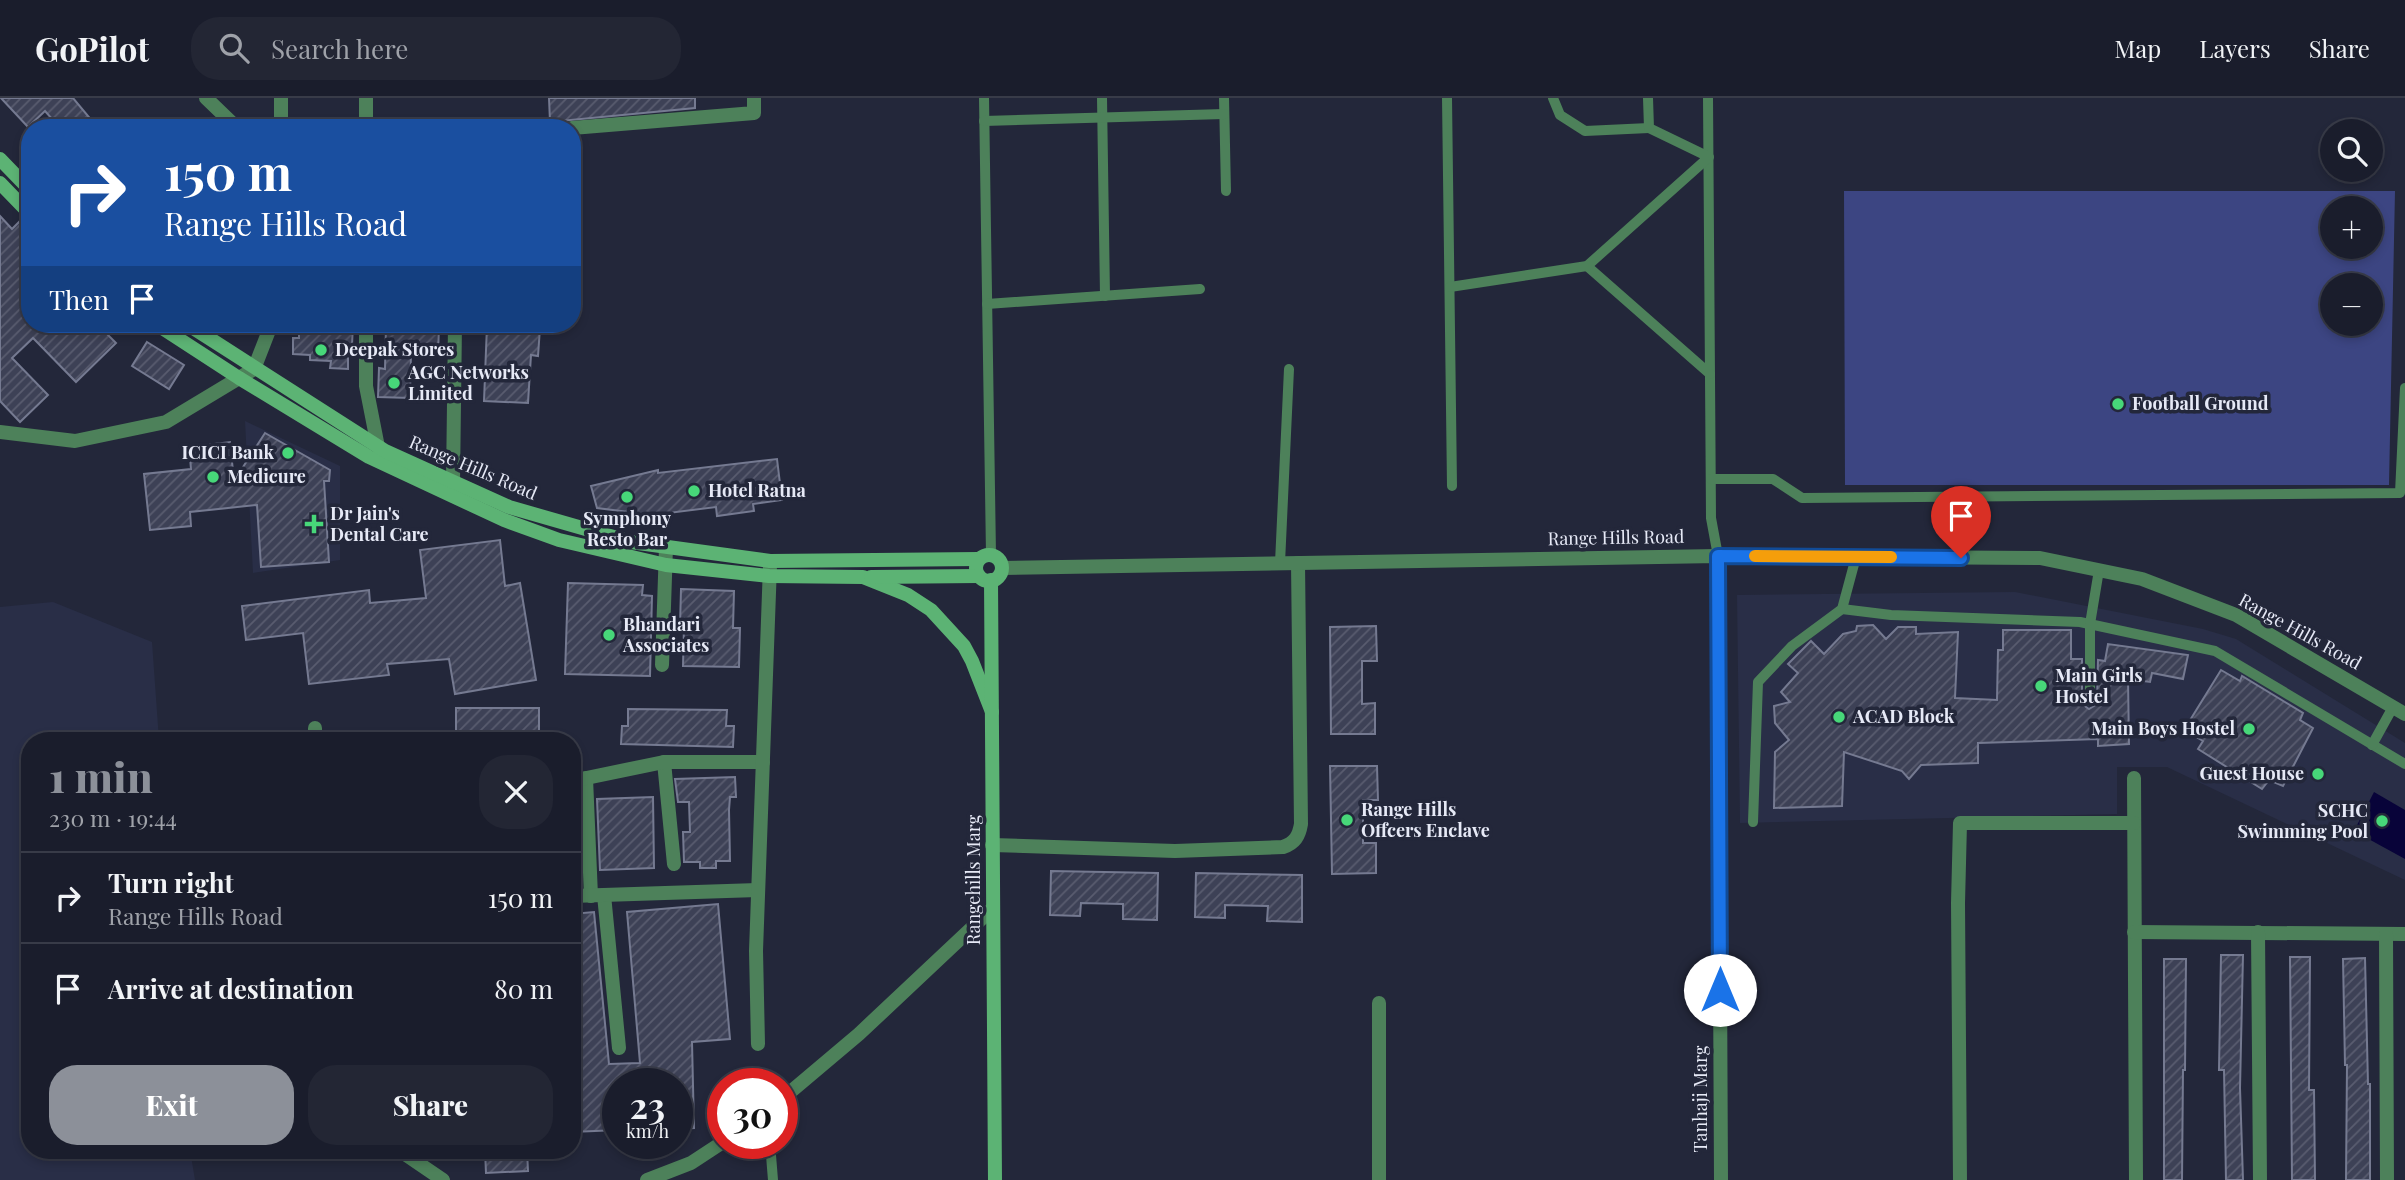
<!DOCTYPE html>
<meta charset="utf-8">
<style>
body{margin:0;font-family:"Playfair Display",serif;background:#232634;color:#f1f3f6;height:100vh;display:flex;flex-direction:column;font-size:26px;white-space:nowrap}
*{box-sizing:border-box;margin:0}
p{font-size:23px;color:#9fa2a9}
.icon{flex:none;width:38px;height:38px;fill:none;stroke:currentColor;stroke-width:2;stroke-linecap:round;stroke-linejoin:round}
.map{position:relative;flex:1;overflow:hidden}
.panel{position:absolute;left:21px;top:634px;width:560px;height:427px;display:flex;flex-direction:column;background:#1a1d2c;border-radius:28px;box-shadow:0 4px 10px #0003,0 0 0 2px #383b48}
.panel>*{flex:none}
.hud{position:absolute;left:21px;top:21px;width:560px;height:214px;border-radius:28px;box-shadow:0 4px 10px #0003,0 0 0 2px #383b48;background:#1a4fa0;color:#fff;overflow:hidden}
.tools{position:absolute;left:2320px;top:21px;display:grid;gap:14px}
.tools a{display:grid;place-items:center;width:63px;height:63px;border-radius:50%;background:#1a1d2c;box-shadow:0 4px 10px #0003,0 0 0 2px #383b48;font-size:35px}
.speed{position:absolute;left:602px;top:970px;display:flex;gap:14px;font-size:35px;font-weight:700;text-align:center}
.speed>*{display:grid;place-content:center;width:91px;height:91px;border-radius:50%;background:#1a1d2c;box-shadow:0 4px 10px #0003,0 0 0 2px #383b48;line-height:1}
.speed small{font-size:18px;font-weight:400}
.speed .limit{border:10px solid #d22;background:#fff;color:#111}
.pin{position:absolute;display:grid;place-items:center;width:60px;height:60px;color:#fff;margin:-72px -30px;border-radius:50% 50% 50% 0;rotate:-45deg;box-shadow:0 0 7px #0007}
.pin .icon{rotate:45deg}
.me{position:absolute;width:77px;margin:-38px;rotate:0deg;stroke-linejoin:round;filter:drop-shadow(0 0 5px #0008)}
.turn{display:flex;align-items:center;gap:24px;height:147px;padding:0 28px;font-size:32px}
.turn .icon{width:91px;height:91px;stroke-width:2.5}
.turn b{display:block;font-size:49px;line-height:60px}
.then{display:flex;align-items:center;height:66px;padding:0 28px;background:#0003;gap:14px;font-size:26px}
.round{display:grid;place-items:center;flex:none;width:74px;height:74px;border-radius:28px;background:#232634}
.overview{display:flex;align-items:center;justify-content:space-between;height:119px;padding:0 28px}
h1{font-size:42px;font-weight:800;line-height:52px;color:#8c9099}
.primary-button{display:flex;gap:14px;margin-top:auto;padding:14px 28px}
.primary-button a{flex:1;height:80px;border-radius:28px;background:#8c9099;color:#fff;font-size:28px;font-weight:800;line-height:80px;text-align:center}
.primary-button a+a{background:#232634;color:#f1f3f6}
ul{padding:0;list-style:none}
li{display:flex;align-items:center;gap:21px;height:91px;padding:0 28px;border-top:2px solid #383b48}
li div{flex:1}
li b{display:block;font-size:26px}
li em{font-style:normal}
header{display:flex;align-items:center;gap:42px;box-sizing:border-box;height:98px;padding:0 35px;background:#1a1d2c;border-bottom:2px solid #383b48}
header strong{font-size:33px}
nav{display:flex;gap:38px;margin-inline-start:auto;font-size:24px}
.search{width:490px;height:63px;background:#232634;display:flex;align-items:center;gap:18px;box-sizing:border-box;padding:0 24px;border-radius:28px;color:#9fa2a9;font-size:26px}
.map>svg:first-child{display:block}
.built{fill:#292e47}
.green{fill:#3c4582;fill-rule:evenodd}
.water{fill:#080339}
.building{fill:url(#building-hatch);stroke:#757a91;stroke-width:2}
.lines{fill:none;stroke-linecap:round;stroke-linejoin:round}
.service{stroke:#4d815a;stroke-width:10}
.minor{stroke:#4d815a;stroke-width:14}
.tertiary{stroke:#4d815a;stroke-width:14}
.secondary{stroke:#5cb374;stroke-width:14}
.route-casing{stroke:#114b97;stroke-width:18}
.route{stroke:#1a73e8;stroke-width:12}
.slow{stroke:#f59e0b;stroke-width:12}
.poi-dot{fill:#47d779;stroke:#23273a;stroke-width:2.5}
.labels{text-anchor:middle;stroke-width:7;stroke-linejoin:round;paint-order:stroke}
.poi-label{font-size:18px;font-weight:bold;fill:#e6e9f6;stroke:#23273a;text-anchor:start}
.street-label{font-size:18px;fill:#e6e9f6;stroke:#23273a}
</style>
<header>
<strong>GoPilot</strong>
<div class="search"><svg class="icon" aria-label="search" viewBox="0 0 24 24"><circle cx="10" cy="10" r="6"/><path d="M15 15l6 6"/></svg>Search here</div>
<nav><a>Map</a><a>Layers</a><a>Share</a></nav>
</header>
<div class="map">
<svg width="2405" height="1082" viewBox="0 0 2405 1082">
<defs>
<pattern id="building-hatch" width="6" height="6" patternUnits="userSpaceOnUse" patternTransform="scale(1.75)"><rect width="6" height="6" fill="#3d4156"/><path d="M-1 1l2-2M0 6l6-6M5 7l2-2" fill="none" stroke="#595c6f"/></pattern>
</defs>
<rect width="100%" height="100%" fill="#23273a"/>
<g class="built">
<polygon points="245,323 340,368 340,462 253,475"/>
<polygon points="2015,494 2203,531 2236,541 2405,645 2405,782 2167,669 2117,669 2117,716 1740,725 1737,497"/>
<polygon points="53,504 152,544 159,642 30,642 30,1052 190,1052 195,1082 0,1082 0,509"/>
</g>
<path class="green" d="M1844,93H2395L2389,387H1845ZM2333,110H2371V149H2333ZM2333,187H2371V226H2333Z"/>
<polygon class="water" points="2374,694 2405,712 2405,761 2354,733"/>
<g class="building">
<polygon points="1,0 73,0 98,30 60,30 45,13 28,29"/>
<polygon points="549,0 695,0 695,10 550,24"/>
<polygon points="0,118 12,131 19,124 30,135 30,226 97,226 116,245 76,284 33,240 12,260 48,297 20,324 0,303"/>
<polygon points="320,226 353,227 352,247 348,247 348,271 330,270 331,263 310,262 310,257 293,256 293,240 299,240 299,228 320,228"/>
<polygon points="487,227 540,230 538,258 531,257 528,305 484,303"/>
<polygon points="386,228 439,229 438,256 411,255 410,300 378,299 379,270 385,271"/>
<polygon points="147,244 184,267 169,291 132,268"/>
<polygon points="265,335 330,372 329,383 324,383 329,464 261,469 257,407 190,414 191,428 150,432 144,376 191,371 189,349 230,344 234,383"/>
<polygon points="777,361 782,402 753,406 754,413 717,418 716,409 660,416 661,422 639,421 629,414 597,410 591,388 658,372 658,375"/>
<polygon points="500,442 505,488 520,485 536,582 455,596 449,561 387,566 389,577 309,586 303,535 246,542 242,508 369,492 370,505 426,500 420,452"/>
<polygon points="568,485 643,487 642,497 652,498 650,578 565,576"/>
<polygon points="681,491 734,493 733,530 740,530 739,569 683,568 684,528 680,528"/>
<polygon points="1873,527 1886,541 1898,529 1916,529 1916,536 1958,534 1955,600 1997,602 1998,552 2003,552 2003,532 2071,532 2071,561 2082,561 2082,604 2086,609 2089,611 2097,606 2098,562 2105,563 2108,546 2188,557 2183,581 2152,575 2150,584 2128,581 2129,646 2098,648 2098,641 1978,645 1978,665 1921,667 1909,681 1902,673 1844,654 1842,708 1774,710 1775,654 1789,642 1775,625 1774,608 1790,604 1781,594 1798,575 1788,566 1811,543 1824,556 1843,536 1856,533 1857,528"/>
<polygon points="1376,528 1377,563 1362,563 1362,606 1375,605 1375,636 1331,636 1330,529"/>
<polygon points="2221,572 2240,583 2242,578 2303,615 2300,622 2313,630 2283,688 2269,682 2262,691 2198,651 2203,643 2184,632"/>
<rect x="456" y="610" width="83" height="32"/>
<polygon points="628,611 727,612 726,628 734,628 733,649 621,646 622,628 628,628"/>
<polygon points="1330,668 1377,668 1378,702 1363,702 1363,745 1376,745 1376,775 1332,776"/>
<polygon points="735,679 736,699 730,699 729,712 730,763 716,763 716,770 700,770 700,764 684,764 683,734 690,734 689,704 678,704 675,681"/>
<polygon points="653,699 654,770 600,772 597,701"/>
<polygon points="577,704 580,773 572,773 572,705"/>
<polygon points="1051,773 1158,775 1157,822 1123,821 1123,806 1081,805 1080,818 1050,817"/>
<polygon points="1196,775 1302,777 1302,824 1267,823 1268,808 1225,807 1225,820 1195,819"/>
<polygon points="718,806 730,941 692,944 694,1030 677,1031 677,985 618,985 618,1032 572,1034 572,816 594,814 609,966 640,965 627,814"/>
<polygon points="2221,857 2243,857 2240,990 2243,1082 2226,1082 2224,972 2219,972"/>
<polygon points="2290,859 2310,859 2309,992 2314,992 2315,1082 2292,1082"/>
<polygon points="2365,860 2368,986 2370,986 2370,1082 2346,1082 2347,967 2345,967 2343,861"/>
<polygon points="2164,861 2186,861 2185,972 2183,972 2182,1082 2164,1082"/>
<polygon points="485,1052 527,1052 528,1073 486,1075"/>
</g>
<g class="lines">
<g class="service">
<polyline points="984,0 991,457"/>
<polyline points="1102,0 1105,198"/>
<polyline points="1224,0 1226,93"/>
<polyline points="1447,0 1452,388"/>
<polyline points="1553,0 1560,17 1585,33 1649,30"/>
<polyline points="1708,0 1711,420 1718,458"/>
<polyline points="984,23 1224,16"/>
<polyline points="1587,168 1710,276"/>
<polyline points="1450,189 1587,168 1709,59 1649,30 1648,0"/>
<polyline points="987,206 1200,191"/>
<polyline points="1711,381 1773,381 1802,400 2400,395 2405,290"/>
<polyline points="1280,465 1289,271"/>
<polyline points="1842,511 1891,517 2080,524 2215,553 2405,666"/>
<polyline points="2090,603 2090,526 2099,472"/>
<polyline points="2372,647 2393,609"/>
<polyline points="1753,724 1758,584 1792,548 1842,511 1856,459"/>
<polyline points="770,1045 773,1082"/>
</g>
<g class="minor">
<polyline points="206,0 232,25 244,30"/>
<polyline points="281,30 281,0"/>
<polyline points="366,30 366,0"/>
<polyline points="572,30 754,15 754,0"/>
<polyline points="366,226 366,288 378,349"/>
<polyline points="0,334 75,343 166,324 254,271 268,235 269,226"/>
<polyline points="453,384 455,226"/>
<polyline points="1718,458 1721,1082"/>
<polyline points="662,567 666,449"/>
<polyline points="315,642 315,630"/>
<polyline points="664,664 674,766"/>
<polyline points="586,680 591,798"/>
<polyline points="2134,680 2136,1082"/>
<polyline points="572,683 664,664 763,664"/>
<path d="M992,747L1175,753L1283,749C1295,745 1299,738 1301,726L1298,465"/>
<polyline points="604,797 619,950"/>
<polyline points="572,798 758,792"/>
<polyline points="2134,834 2405,836"/>
<polyline points="2258,834 2260,1082"/>
<polyline points="2386,836 2387,1082"/>
<polyline points="1379,905 1379,1082"/>
<polyline points="758,946 756,853 770,467"/>
<polyline points="782,1001 859,936 993,810"/>
<polyline points="399,1052 443,1082"/>
<polyline points="647,1082 691,1065 723,1044"/>
<polyline points="1960,1082 1958,805 1960,725 2134,725"/>
</g>
<polyline class="tertiary" points="1002,470 1718,458 2040,460 2142,481 2236,517 2405,616"/>
<g class="secondary">
<polyline points="0,61 30,92"/>
<polyline points="0,85 30,116"/>
<polyline points="156,226 239,280 369,359 504,422 559,442 666,467 769,478 863,479 908,497 931,512 964,548 972,563 992,614"/>
<polyline points="187,226 385,353 509,409 631,444 770,463 979,461"/>
<circle cx="989" cy="470" r="13"/>
<polyline points="871,479 979,478"/>
<polyline points="991,482 995,1082"/>
</g>
</g>
<g class="lines">
<defs>
<polyline id="route" points="1720,892 1718,458 1961,460"/>
</defs>
<use href="#route" class="route-casing"/>
<use href="#route" class="route"/>
<polyline class="slow" points="1755,458 1891,459"/>
</g>
<g class="poi-dot">
<circle cx="321" cy="252" r="7"/>
<circle cx="394" cy="285" r="7"/>
<circle cx="2118" cy="306" r="7"/>
<circle cx="288" cy="355" r="7"/>
<circle cx="213" cy="379" r="7"/>
<circle cx="694" cy="393" r="7"/>
<circle cx="627" cy="399" r="7"/>
<path d="M310.5 415.5h7v7h7v7h-7v7h-7v-7h-7v-7h7z"/>
<circle cx="609" cy="537" r="7"/>
<circle cx="2041" cy="588" r="7"/>
<circle cx="1839" cy="619" r="7"/>
<circle cx="2249" cy="631" r="7"/>
<circle cx="2318" cy="676" r="7"/>
<circle cx="1347" cy="722" r="7"/>
<circle cx="2382" cy="723" r="7"/>
</g>
<g class="labels">
<g class="poi-label">
<text x="335" y="258">Deepak Stores</text>
<text x="408" y="281">AGC Networks<tspan x="408" dy="21">Limited</tspan></text>
<text x="2132" y="312">Football Ground</text>
<text x="274" y="361" text-anchor="end">ICICI Bank</text>
<text x="227" y="385">Medicure</text>
<text x="708" y="399">Hotel Ratna</text>
<text x="330" y="422">Dr Jain's<tspan x="330" dy="21">Dental Care</tspan></text>
<text x="627" y="427" text-anchor="middle">Symphony<tspan x="627" dy="21">Resto Bar</tspan></text>
<text x="623" y="533">Bhandari<tspan x="623" dy="21">Associates</tspan></text>
<text x="2055" y="584">Main Girls<tspan x="2055" dy="21">Hostel</tspan></text>
<text x="1853" y="625">ACAD Block</text>
<text x="2235" y="637" text-anchor="end">Main Boys Hostel</text>
<text x="2304" y="682" text-anchor="end">Guest House</text>
<text x="1361" y="718">Range Hills<tspan x="1361" dy="21">Offcers Enclave</tspan></text>
<text x="2368" y="719" text-anchor="end">SCHC<tspan x="2368" dy="21">Swimming Pool</tspan></text>
</g>
<g class="street-label">
<text transform="translate(473 370) rotate(23)" y="6">Range Hills Road</text>
<text transform="translate(1616 440) rotate(-1)" y="6">Range Hills Road</text>
<text transform="translate(2300 534) rotate(29)" y="6">Range Hills Road</text>
<text transform="translate(974 782) rotate(-90)" y="6">Rangehills Marg</text>
<text transform="translate(1701 1001) rotate(-90)" y="6">Tanhaji Marg</text>
</g>
</g>
</svg>
<div class="tools">
<a><svg class="icon" aria-label="search" viewBox="0 0 24 24"><circle cx="10" cy="10" r="6"/><path d="M15 15l6 6"/></svg></a>
<a>+</a>
<a>−</a>
</div>
<div class="speed"><div>23<small>km/h</small></div><div class="limit">30</div></div>
<div class="pin" style="left:1961px;top:460px;background:#d93025"><svg class="icon" aria-label="arrive" viewBox="0 0 24 24"><path d="M6 21V4h12l-3 4 3 4H6"/></svg></div>
<svg class="me" style="left:1720px;top:892px" viewBox="-20 -20 40 40"><circle r="19" fill="#fff"/><path d="M0-13L10 11 0 6-10 11z" fill="#1a73e8"/></svg>
<div class="hud">
<div class="turn"><svg class="icon" aria-label="right" viewBox="0 0 24 24"><path d="M7 20v-9h11M14 6l5 5-5 5"/></svg><div><b>150 m</b>Range Hills Road</div></div>
<div class="then">Then<svg class="icon" aria-label="arrive" viewBox="0 0 24 24"><path d="M6 21V4h12l-3 4 3 4H6"/></svg></div>
</div>
<section class="panel">
<div class="overview"><div><h1>1 min</h1><p>230 m · 19:44</p></div><a class="round"><svg class="icon" aria-label="close" viewBox="0 0 24 24"><path d="M6 6l12 12M18 6L6 18"/></svg></a></div>
<ul>
<li><svg class="icon" aria-label="right" viewBox="0 0 24 24"><path d="M7 20v-9h11M14 6l5 5-5 5"/></svg><div><b>Turn right</b><p>Range Hills Road</p></div><em>150 m</em></li>
<li><svg class="icon" aria-label="arrive" viewBox="0 0 24 24"><path d="M6 21V4h12l-3 4 3 4H6"/></svg><div><b>Arrive at destination</b></div><em>80 m</em></li>
</ul>
<div class="primary-button"><a>Exit</a><a>Share</a></div>
</section>
</div>
